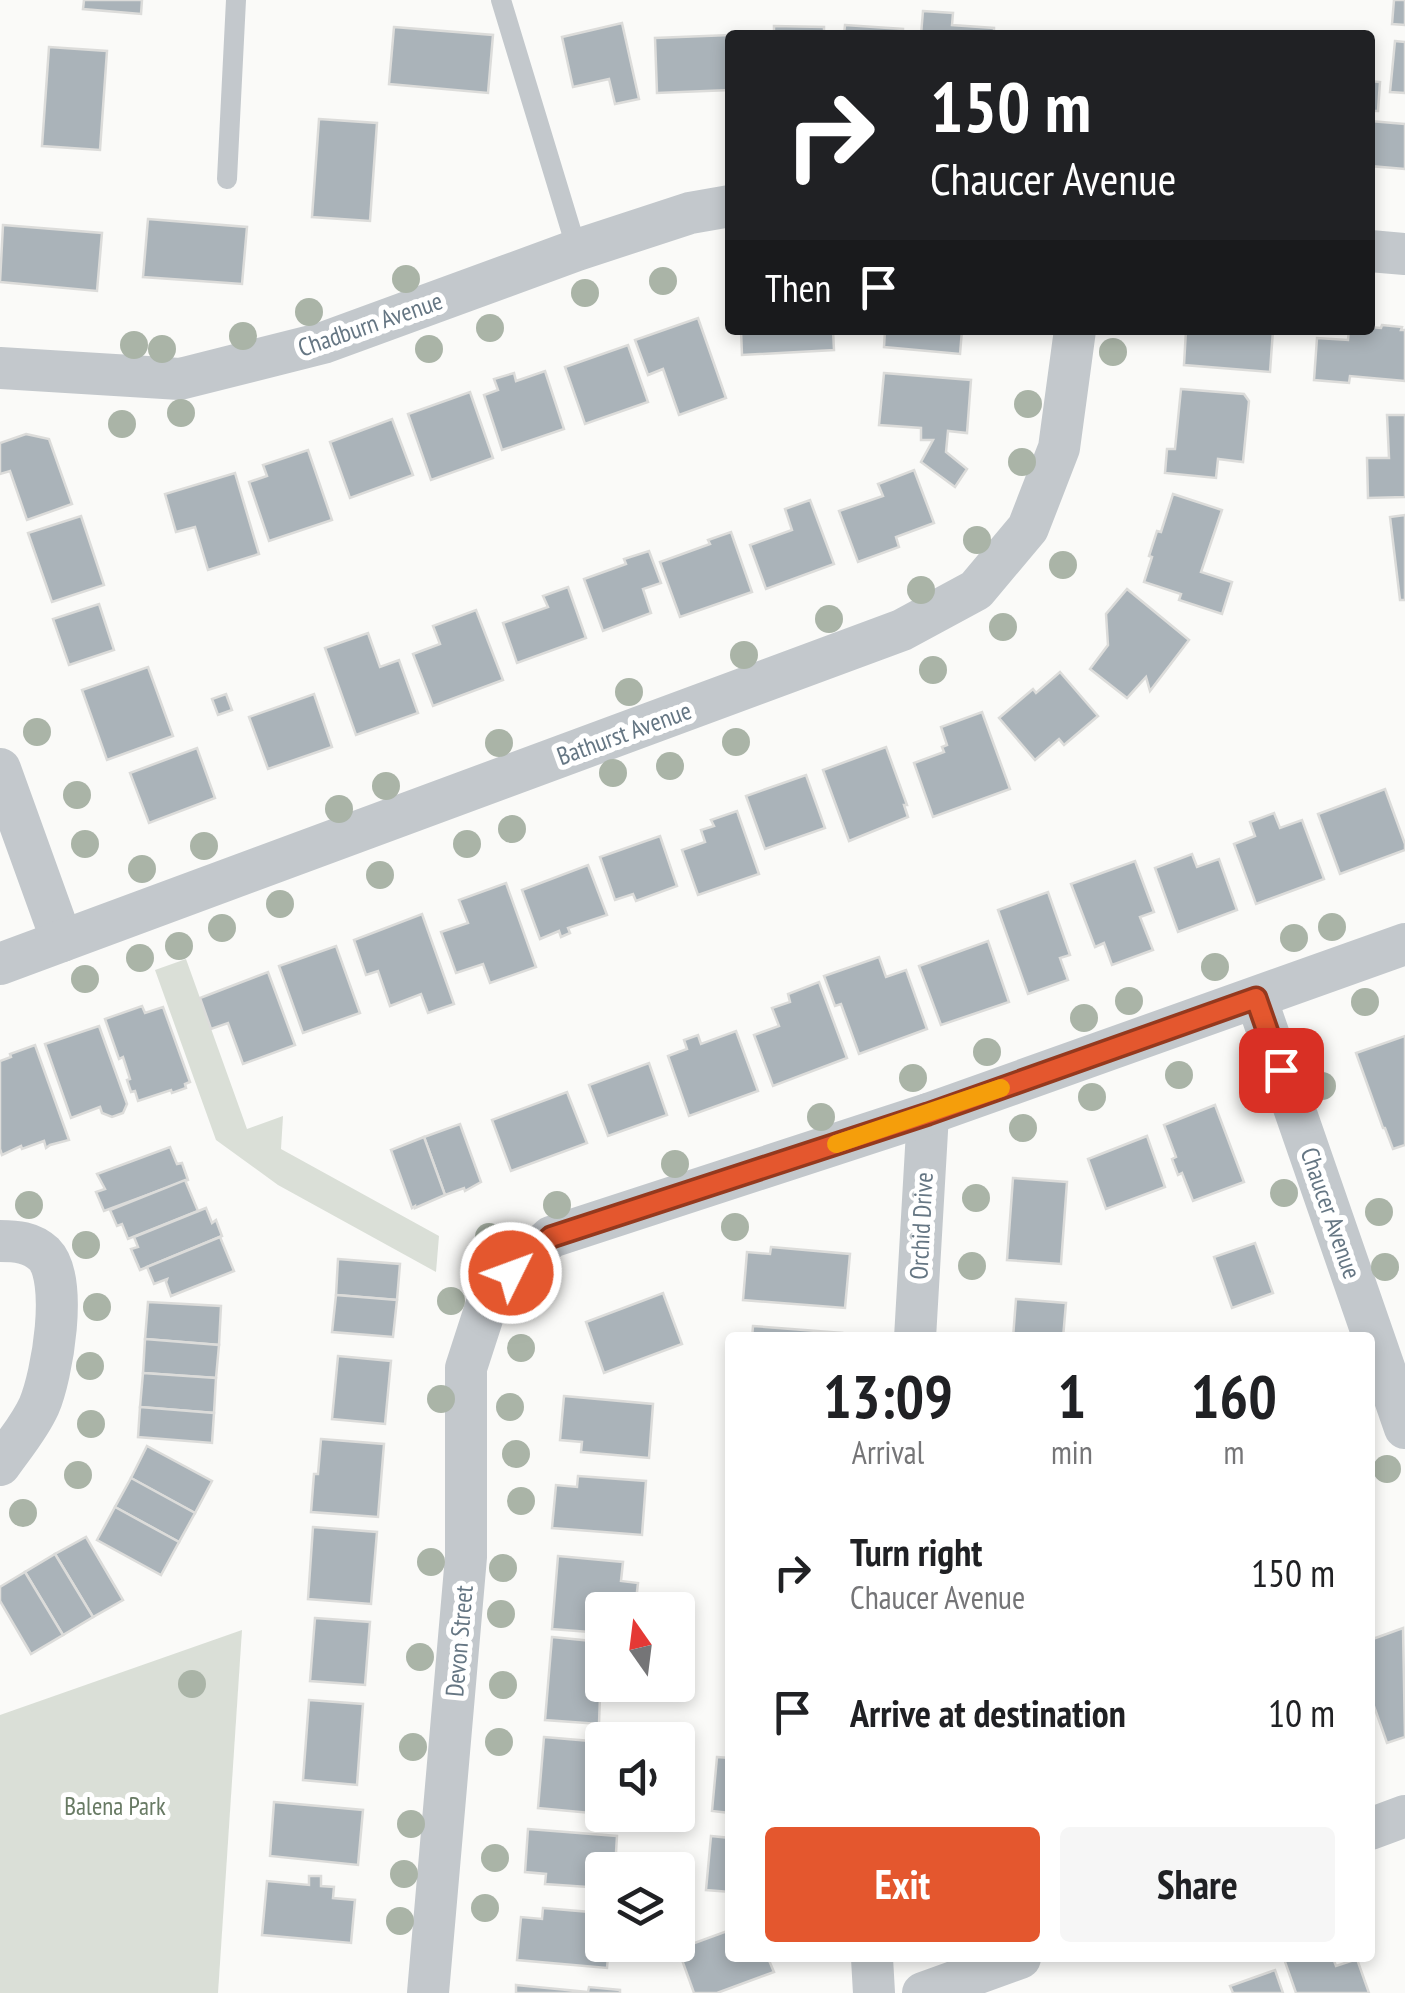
<!DOCTYPE html>
<style>
body{margin:0;font-family:"PT Sans Narrow",sans-serif;background:#f6f6f6;color:#202124;height:100vh;display:flex;flex-direction:column;font-size:38px;white-space:nowrap}
*{box-sizing:border-box;margin:0}
p{font-size:32px;color:#757577}
.icon{flex:none;width:55px;height:55px;fill:none;stroke:currentColor;stroke-width:2;stroke-linecap:round;stroke-linejoin:round}
.map{position:relative;flex:1;overflow:hidden}
.sheet{position:absolute;left:725px;top:1332px;width:650px;height:630px;display:flex;flex-direction:column;background:#fff;border-radius:10px;box-shadow:0 5px 15px #0003}
.sheet>*{flex:none}
.top-card{position:absolute;left:725px;top:30px;width:650px;height:305px;border-radius:10px;box-shadow:0 5px 15px #0003;background:#202124;color:#fff;overflow:hidden}
.needle{width:65px;rotate:346deg}
.controls{position:absolute;left:585px;top:1592px;display:grid;gap:20px}
.controls a{display:grid;place-items:center;width:110px;height:110px;border-radius:10px;background:#fff;box-shadow:0 5px 15px #0003;font-size:50px}
.pin{position:absolute;display:grid;place-items:center;width:85px;height:85px;color:#fff;margin:-42px;border-radius:20px;box-shadow:0 5px 15px #0006}
.me{position:absolute;width:110px;margin:-55px;rotate:48deg;stroke-linejoin:round;filter:drop-shadow(0 0 8px #0008)}
.turn{display:flex;align-items:center;gap:35px;height:210px;padding:0 40px;font-size:45px}
.turn .icon{width:130px;height:130px;stroke-width:2.5}
.turn b{display:block;font-size:70px;line-height:85px}
.then{display:flex;align-items:center;height:95px;padding:0 40px;background:#0003;gap:20px;font-size:38px}
.eta{display:flex;justify-content:space-evenly;align-items:center;height:170px;text-align:center}
.eta b{font-size:60px;font-weight:700;line-height:70px}
.primary-button{display:flex;gap:20px;margin-top:auto;padding:20px 40px}
.primary-button a{flex:1;height:115px;border-radius:10px;background:#e4572e;color:#fff;font-size:40px;font-weight:700;line-height:115px;text-align:center}
.primary-button a+a{background:#f6f6f6;color:#202124}
ul{padding:0;list-style:none}
li{display:flex;align-items:center;gap:30px;height:140px;padding:0 40px}
li div{flex:1}
li b{display:block;font-size:38px}
li em{font-style:normal}
.map>svg:first-child{display:block}
.green{fill:#dadfd7}
.building{fill:#aab3b9;stroke:#dcdcda;stroke-width:2.5}
.lines{fill:none;stroke-linecap:round;stroke-linejoin:round}
.service{stroke:#c3c8cc;stroke-width:20}
.minor{stroke:#c3c8cc;stroke-width:42}
.tree{fill:#aab4a7}
.route-casing{stroke:#94391e;stroke-width:25}
.route{stroke:#e4572e;stroke-width:18}
.slow{stroke:#f59e0b;stroke-width:18}
.labels{text-anchor:middle;stroke-width:10;stroke-linejoin:round;paint-order:stroke}
.street-label{font-size:25px;fill:#657683;stroke:#fff}
.park-label{font-size:25px;fill:#687a64;stroke:#fff}
</style>
<div class="map">
<svg width="1405" height="1993" viewBox="0 0 1405 1993">
<rect width="100%" height="100%" fill="#fafaf8"/>
<g class="green">
<polygon points="186,959 247,1129 283,1116 281,1149 439,1236 436,1272 278,1185 216,1140 155,970"/>
<polygon points="242,1630 218,1993 0,1993 0,1715"/>
</g>
<g class="building">
<polygon points="84,0 142,0 141,14 83,9"/>
<polygon points="1394,0 1405,0 1405,25 1392,24"/>
<polygon points="923,11 953,13 952,25 994,28 994,35 921,35"/>
<polygon points="622,23 639,99 615,104 609,79 573,87 562,37"/>
<polygon points="845,25 903,29 903,35 844,35"/>
<polygon points="774,26 824,27 824,35 774,35"/>
<polygon points="394,27 493,35 488,93 389,84"/>
<polygon points="730,35 730,90 657,93 655,38"/>
<polygon points="1395,41 1405,42 1405,93 1390,92"/>
<polygon points="49,47 107,51 100,150 42,146"/>
<polygon points="1370,81 1380,82 1378,111 1370,111"/>
<polygon points="319,119 377,123 370,221 312,217"/>
<polygon points="1370,121 1405,124 1405,169 1370,166"/>
<polygon points="148,219 247,227 242,284 143,277"/>
<polygon points="3,225 102,233 97,291 0,282"/>
<polygon points="698,318 726,398 679,415 663,369 648,375 635,340"/>
<polygon points="1382,325 1402,327 1401,330 1405,330 1405,381 1350,376 1349,383 1314,380 1317,338 1348,340 1349,330 1370,330 1370,327 1381,328"/>
<polygon points="741,330 833,330 834,350 742,355"/>
<polygon points="885,330 962,330 960,354 884,347"/>
<polygon points="1186,330 1273,330 1270,372 1184,365"/>
<polygon points="628,345 648,402 585,424 565,367"/>
<polygon points="545,371 564,429 502,450 484,395 498,390 494,379 514,373 516,381"/>
<polygon points="884,373 971,380 967,433 948,431 946,452 967,469 955,487 921,462 933,440 921,440 921,428 879,425"/>
<polygon points="1181,389 1244,394 1249,401 1243,462 1218,459 1216,478 1165,473 1167,449 1175,449"/>
<polygon points="470,392 493,458 431,480 408,414"/>
<polygon points="1387,415 1405,415 1405,497 1368,498 1367,458 1389,458"/>
<polygon points="392,419 413,475 350,498 330,442"/>
<polygon points="26,434 49,439 72,504 27,520 10,471 0,474 0,443"/>
<polygon points="308,450 332,520 269,541 249,482 267,476 263,465"/>
<polygon points="914,470 934,523 896,537 899,547 858,562 839,511 883,496 878,484"/>
<polygon points="235,473 259,554 208,570 195,527 176,532 165,494"/>
<polygon points="1173,494 1222,510 1201,572 1232,582 1222,614 1179,600 1181,594 1144,582 1152,557 1149,556 1157,531 1161,532"/>
<polygon points="810,500 834,564 766,589 750,545 792,530 785,509"/>
<polygon points="1405,515 1405,600 1400,600 1390,517"/>
<polygon points="81,516 104,585 52,602 28,533"/>
<polygon points="731,532 752,592 680,617 660,562 710,544 708,540"/>
<polygon points="649,551 661,583 643,589 651,613 603,631 584,579 626,564 624,559"/>
<polygon points="568,587 586,638 517,663 503,623 548,607 543,596"/>
<polygon points="1127,589 1189,640 1150,691 1146,677 1127,698 1090,669 1108,645 1106,614"/>
<polygon points="99,604 114,650 69,665 53,619"/>
<polygon points="476,610 503,680 433,706 413,654 440,644 433,626"/>
<polygon points="368,633 380,667 399,660 418,713 356,735 325,648"/>
<polygon points="148,667 173,736 107,760 82,690"/>
<polygon points="1060,672 1098,716 1064,745 1059,739 1035,760 999,718 1033,689 1036,693"/>
<polygon points="226,694 232,710 218,715 212,699"/>
<polygon points="314,694 332,747 268,769 249,717"/>
<polygon points="982,712 1010,789 933,817 914,763 944,752 942,747 947,745 941,727"/>
<polygon points="886,747 907,805 904,805 908,817 849,841 823,770"/>
<polygon points="197,748 215,798 149,823 130,773"/>
<polygon points="806,775 825,828 765,849 746,796"/>
<polygon points="1385,789 1405,844 1405,850 1340,874 1318,814"/>
<polygon points="737,811 759,874 698,895 682,850 705,842 701,830 714,826 711,820"/>
<polygon points="1274,813 1280,828 1302,820 1324,879 1256,904 1234,844 1255,836 1250,822"/>
<polygon points="660,836 677,886 636,901 633,894 615,900 600,857"/>
<polygon points="1192,854 1197,867 1219,859 1237,910 1178,932 1155,868"/>
<polygon points="1135,861 1154,912 1140,917 1153,950 1112,965 1104,943 1095,947 1071,884"/>
<polygon points="588,865 607,915 568,928 570,933 561,937 559,931 540,939 522,890"/>
<polygon points="506,883 536,967 490,983 483,964 456,973 441,932 468,923 459,900"/>
<polygon points="1048,892 1070,955 1060,958 1068,980 1028,994 998,910"/>
<polygon points="422,914 454,1004 428,1013 421,994 390,1006 378,971 366,975 354,940"/>
<polygon points="988,941 1009,1002 941,1025 919,966"/>
<polygon points="336,946 360,1013 303,1033 279,966"/>
<polygon points="879,957 886,977 906,970 927,1029 859,1054 841,1004 835,1006 824,976"/>
<polygon points="268,972 295,1045 243,1064 228,1023 211,1029 200,998"/>
<polygon points="819,982 847,1058 773,1086 754,1035 779,1026 772,1008 790,1002 788,994"/>
<polygon points="142,1006 145,1013 163,1007 190,1082 185,1084 186,1088 172,1093 171,1090 138,1101 135,1091 131,1092 127,1080 130,1079 123,1057 119,1059 105,1019"/>
<polygon points="99,1026 127,1104 123,1113 112,1117 102,1113 100,1107 71,1118 45,1044"/>
<polygon points="736,1031 758,1091 689,1116 668,1056 687,1049 684,1040 698,1035 701,1044"/>
<polygon points="1405,1036 1405,1145 1393,1149 1385,1128 1383,1128 1356,1053"/>
<polygon points="35,1045 69,1140 50,1145 46,1148 44,1141 22,1149 21,1146 2,1155 0,1149 0,1061 11,1057 10,1054"/>
<polygon points="649,1063 667,1115 608,1136 589,1085"/>
<polygon points="567,1092 587,1143 511,1171 492,1120"/>
<polygon points="1215,1105 1244,1182 1193,1201 1182,1173 1178,1175 1172,1159 1176,1157 1164,1125"/>
<polygon points="460,1124 481,1182 465,1191 464,1188 445,1195 424,1137"/>
<polygon points="1147,1136 1165,1187 1106,1209 1088,1159"/>
<polygon points="424,1137 445,1195 415,1208 415,1206 412,1208 391,1150"/>
<polygon points="170,1147 177,1164 182,1163 188,1180 104,1211 96,1192 105,1189 97,1174"/>
<polygon points="1013,1178 1067,1182 1061,1264 1007,1260"/>
<polygon points="185,1180 198,1211 128,1239 122,1224 117,1226 110,1210"/>
<polygon points="206,1208 212,1223 216,1220 222,1236 140,1270 131,1249 138,1247 134,1237"/>
<polygon points="220,1237 234,1271 171,1296 166,1282 167,1279 154,1284 147,1267"/>
<polygon points="1255,1243 1273,1293 1232,1308 1214,1257"/>
<polygon points="771,1247 850,1254 845,1308 743,1300 747,1252 770,1254"/>
<polygon points="338,1259 400,1264 397,1300 336,1295"/>
<polygon points="663,1293 682,1344 604,1373 586,1322"/>
<polygon points="336,1295 397,1300 393,1337 332,1332"/>
<polygon points="1016,1299 1066,1303 1063,1338 1013,1338"/>
<polygon points="148,1302 221,1306 219,1345 145,1339"/>
<polygon points="753,1326 842,1333 841,1338 752,1338"/>
<polygon points="145,1339 219,1345 216,1378 143,1373"/>
<polygon points="338,1356 391,1361 385,1424 332,1419"/>
<polygon points="143,1373 216,1378 214,1413 140,1407"/>
<polygon points="564,1396 653,1404 649,1458 581,1452 582,1442 560,1440"/>
<polygon points="140,1407 214,1413 212,1443 138,1437"/>
<polygon points="321,1439 384,1444 378,1517 311,1512 314,1474 318,1474"/>
<polygon points="147,1446 212,1481 195,1513 131,1478"/>
<polygon points="578,1476 646,1481 642,1535 552,1528 556,1485 577,1487"/>
<polygon points="131,1478 195,1513 179,1542 115,1507"/>
<polygon points="115,1507 179,1542 161,1575 97,1540"/>
<polygon points="313,1527 377,1532 371,1604 308,1599"/>
<polygon points="86,1537 123,1600 93,1617 55,1554"/>
<polygon points="55,1554 93,1617 63,1635 25,1572"/>
<polygon points="558,1556 623,1562 621,1581 638,1583 636,1601 619,1600 618,1610 602,1610 602,1633 552,1629"/>
<polygon points="25,1572 63,1635 31,1654 0,1601 0,1587"/>
<polygon points="315,1618 370,1622 365,1685 310,1681"/>
<polygon points="1403,1628 1405,1737 1387,1743 1370,1695 1370,1640"/>
<polygon points="552,1637 602,1642 599,1724 545,1720"/>
<polygon points="309,1700 363,1704 357,1785 303,1780"/>
<polygon points="544,1737 602,1742 601,1814 538,1808"/>
<polygon points="717,1757 730,1758 730,1813 712,1811"/>
<polygon points="274,1802 363,1810 358,1865 270,1856"/>
<polygon points="528,1829 617,1836 615,1870 602,1870 602,1888 545,1884 546,1874 525,1872"/>
<polygon points="711,1836 730,1838 730,1892 706,1890"/>
<polygon points="309,1876 321,1876 321,1886 334,1887 333,1898 355,1900 351,1943 262,1935 267,1881 309,1885"/>
<polygon points="543,1908 602,1913 602,1945 609,1945 607,1968 517,1960 521,1917 542,1919"/>
<polygon points="730,1930 730,1958 768,1958 774,1972 717,1993 694,1993 678,1949"/>
<polygon points="1288,1958 1333,1958 1336,1966 1357,1959 1369,1993 1296,1993 1284,1959"/>
<polygon points="1275,1970 1283,1993 1233,1993 1230,1986"/>
<polygon points="516,1985 588,1992 589,1987 620,1990 620,1993 516,1993"/>
</g>
<g class="lines">
<g class="service">
<polyline points="501,0 577,250"/>
<polyline points="227,179 236,0"/>
</g>
<g class="minor">
<polyline points="1370,251 1405,254"/>
<polyline points="0,368 180,379 323,343 577,250 690,213 730,206"/>
<polyline points="0,769 62,941"/>
<polyline points="0,964 902,630 976,590 1028,528 1059,448 1075,330"/>
<polyline points="1256,998 1405,1428"/>
<path d="M0,1241C16,1241 31,1242 44,1254C69,1279 52,1376 39,1406C29,1428 14,1445 0,1465"/>
<polyline points="915,1338 928,1114"/>
<polyline points="1370,1829 1405,1816"/>
<polyline points="872,1958 874,1993"/>
<polyline points="428,1993 466,1557 466,1368 491,1291 551,1237 928,1114 1405,944"/>
<polyline points="923,1993 1020,1958"/>
</g>
</g>
<g class="tree">
<circle cx="406" cy="279" r="14"/>
<circle cx="663" cy="281" r="14"/>
<circle cx="585" cy="293" r="14"/>
<circle cx="309" cy="312" r="14"/>
<circle cx="490" cy="328" r="14"/>
<circle cx="243" cy="336" r="14"/>
<circle cx="134" cy="345" r="14"/>
<circle cx="162" cy="349" r="14"/>
<circle cx="429" cy="349" r="14"/>
<circle cx="1113" cy="352" r="14"/>
<circle cx="1028" cy="404" r="14"/>
<circle cx="181" cy="413" r="14"/>
<circle cx="122" cy="424" r="14"/>
<circle cx="1022" cy="462" r="14"/>
<circle cx="977" cy="540" r="14"/>
<circle cx="1063" cy="565" r="14"/>
<circle cx="921" cy="590" r="14"/>
<circle cx="829" cy="619" r="14"/>
<circle cx="1003" cy="627" r="14"/>
<circle cx="744" cy="655" r="14"/>
<circle cx="933" cy="670" r="14"/>
<circle cx="629" cy="692" r="14"/>
<circle cx="37" cy="732" r="14"/>
<circle cx="736" cy="742" r="14"/>
<circle cx="499" cy="743" r="14"/>
<circle cx="670" cy="766" r="14"/>
<circle cx="613" cy="773" r="14"/>
<circle cx="386" cy="786" r="14"/>
<circle cx="77" cy="795" r="14"/>
<circle cx="339" cy="809" r="14"/>
<circle cx="512" cy="829" r="14"/>
<circle cx="85" cy="844" r="14"/>
<circle cx="467" cy="844" r="14"/>
<circle cx="204" cy="846" r="14"/>
<circle cx="142" cy="869" r="14"/>
<circle cx="380" cy="875" r="14"/>
<circle cx="280" cy="904" r="14"/>
<circle cx="1332" cy="927" r="14"/>
<circle cx="222" cy="928" r="14"/>
<circle cx="1294" cy="938" r="14"/>
<circle cx="179" cy="946" r="14"/>
<circle cx="140" cy="958" r="14"/>
<circle cx="1215" cy="967" r="14"/>
<circle cx="85" cy="979" r="14"/>
<circle cx="1129" cy="1001" r="14"/>
<circle cx="1365" cy="1002" r="14"/>
<circle cx="1084" cy="1018" r="14"/>
<circle cx="987" cy="1052" r="14"/>
<circle cx="1179" cy="1075" r="14"/>
<circle cx="913" cy="1078" r="14"/>
<circle cx="1322" cy="1086" r="14"/>
<circle cx="1092" cy="1097" r="14"/>
<circle cx="821" cy="1117" r="14"/>
<circle cx="1023" cy="1128" r="14"/>
<circle cx="675" cy="1164" r="14"/>
<circle cx="1284" cy="1193" r="14"/>
<circle cx="976" cy="1198" r="14"/>
<circle cx="29" cy="1205" r="14"/>
<circle cx="557" cy="1205" r="14"/>
<circle cx="1379" cy="1212" r="14"/>
<circle cx="735" cy="1227" r="14"/>
<circle cx="489" cy="1237" r="14"/>
<circle cx="86" cy="1245" r="14"/>
<circle cx="972" cy="1266" r="14"/>
<circle cx="1385" cy="1267" r="14"/>
<circle cx="451" cy="1301" r="14"/>
<circle cx="97" cy="1307" r="14"/>
<circle cx="521" cy="1348" r="14"/>
<circle cx="90" cy="1366" r="14"/>
<circle cx="441" cy="1399" r="14"/>
<circle cx="510" cy="1407" r="14"/>
<circle cx="91" cy="1424" r="14"/>
<circle cx="516" cy="1454" r="14"/>
<circle cx="1387" cy="1469" r="14"/>
<circle cx="78" cy="1475" r="14"/>
<circle cx="521" cy="1501" r="14"/>
<circle cx="23" cy="1513" r="14"/>
<circle cx="431" cy="1562" r="14"/>
<circle cx="503" cy="1568" r="14"/>
<circle cx="501" cy="1614" r="14"/>
<circle cx="420" cy="1657" r="14"/>
<circle cx="192" cy="1684" r="14"/>
<circle cx="503" cy="1685" r="14"/>
<circle cx="499" cy="1742" r="14"/>
<circle cx="413" cy="1747" r="14"/>
<circle cx="411" cy="1824" r="14"/>
<circle cx="495" cy="1858" r="14"/>
<circle cx="404" cy="1874" r="14"/>
<circle cx="485" cy="1908" r="14"/>
<circle cx="400" cy="1921" r="14"/>
</g>
<g class="lines">
<defs>
<polyline id="route" points="511,1273 551,1237 928,1114 1256,998 1281,1070"/>
</defs>
<use href="#route" class="route-casing"/>
<use href="#route" class="route"/>
<polyline class="slow" points="836,1144 1001,1088"/>
</g>
<g class="labels">
<g class="street-label">
<text transform="translate(370 324) rotate(-19)" y="9">Chadburn Avenue</text>
<text transform="translate(624 733) rotate(-20)" y="9">Bathurst Avenue</text>
<text transform="translate(1331 1213) rotate(71)" y="9">Chaucer Avenue</text>
<text transform="translate(921 1226) rotate(-87)" y="9">Orchid Drive</text>
<text transform="translate(459 1641) rotate(-85)" y="9">Devon Street</text>
</g>
<g class="park-label">
<text x="115" y="1815">Balena Park</text>
</g>
</g>
</svg>
<div class="controls">
<a><svg class="needle" viewBox="-14 -14 28 28"><path d="M0-13l5 13h-10z" fill="#e53935"/><path d="M0 13l5-13h-10z" fill="#757577"/></svg></a>
<a><svg class="icon" aria-label="sound" viewBox="0 0 24 24"><path d="M4 9h4l5-4v14l-5-4H4zM17 9q2 3 0 6"/></svg></a>
<a><svg class="icon" aria-label="layers" viewBox="0 0 24 24"><path d="M12 4l9 5-9 5-9-5zM3 14l9 5 9-5"/></svg></a>
</div>
<div class="pin" style="left:1281px;top:1070px;background:#d93025"><svg class="icon" aria-label="arrive" viewBox="0 0 24 24"><path d="M6 21V4h12l-3 4 3 4H6"/></svg></div>
<svg class="me" style="left:511px;top:1273px" viewBox="-20 -20 40 40"><circle r="17" fill="#e4572e" stroke="#fff" stroke-width="3"/><path d="M0-11L8 9 0 5-8 9z" fill="#fff"/></svg>
<div class="top-card">
<div class="turn"><svg class="icon" aria-label="right" viewBox="0 0 24 24"><path d="M7 20v-9h11M14 6l5 5-5 5"/></svg><div><b>150 m</b>Chaucer Avenue</div></div>
<div class="then">Then<svg class="icon" aria-label="arrive" viewBox="0 0 24 24"><path d="M6 21V4h12l-3 4 3 4H6"/></svg></div>
</div>
<section class="sheet">
<div class="eta">
<div><b>13:09</b><p>Arrival</p></div>
<div><b>1</b><p>min</p></div>
<div><b>160</b><p>m</p></div>
</div>
<ul>
<li><svg class="icon" aria-label="right" viewBox="0 0 24 24"><path d="M7 20v-9h11M14 6l5 5-5 5"/></svg><div><b>Turn right</b><p>Chaucer Avenue</p></div><em>150 m</em></li>
<li><svg class="icon" aria-label="arrive" viewBox="0 0 24 24"><path d="M6 21V4h12l-3 4 3 4H6"/></svg><div><b>Arrive at destination</b></div><em>10 m</em></li>
</ul>
<div class="primary-button"><a>Exit</a><a>Share</a></div>
</section>
</div>
